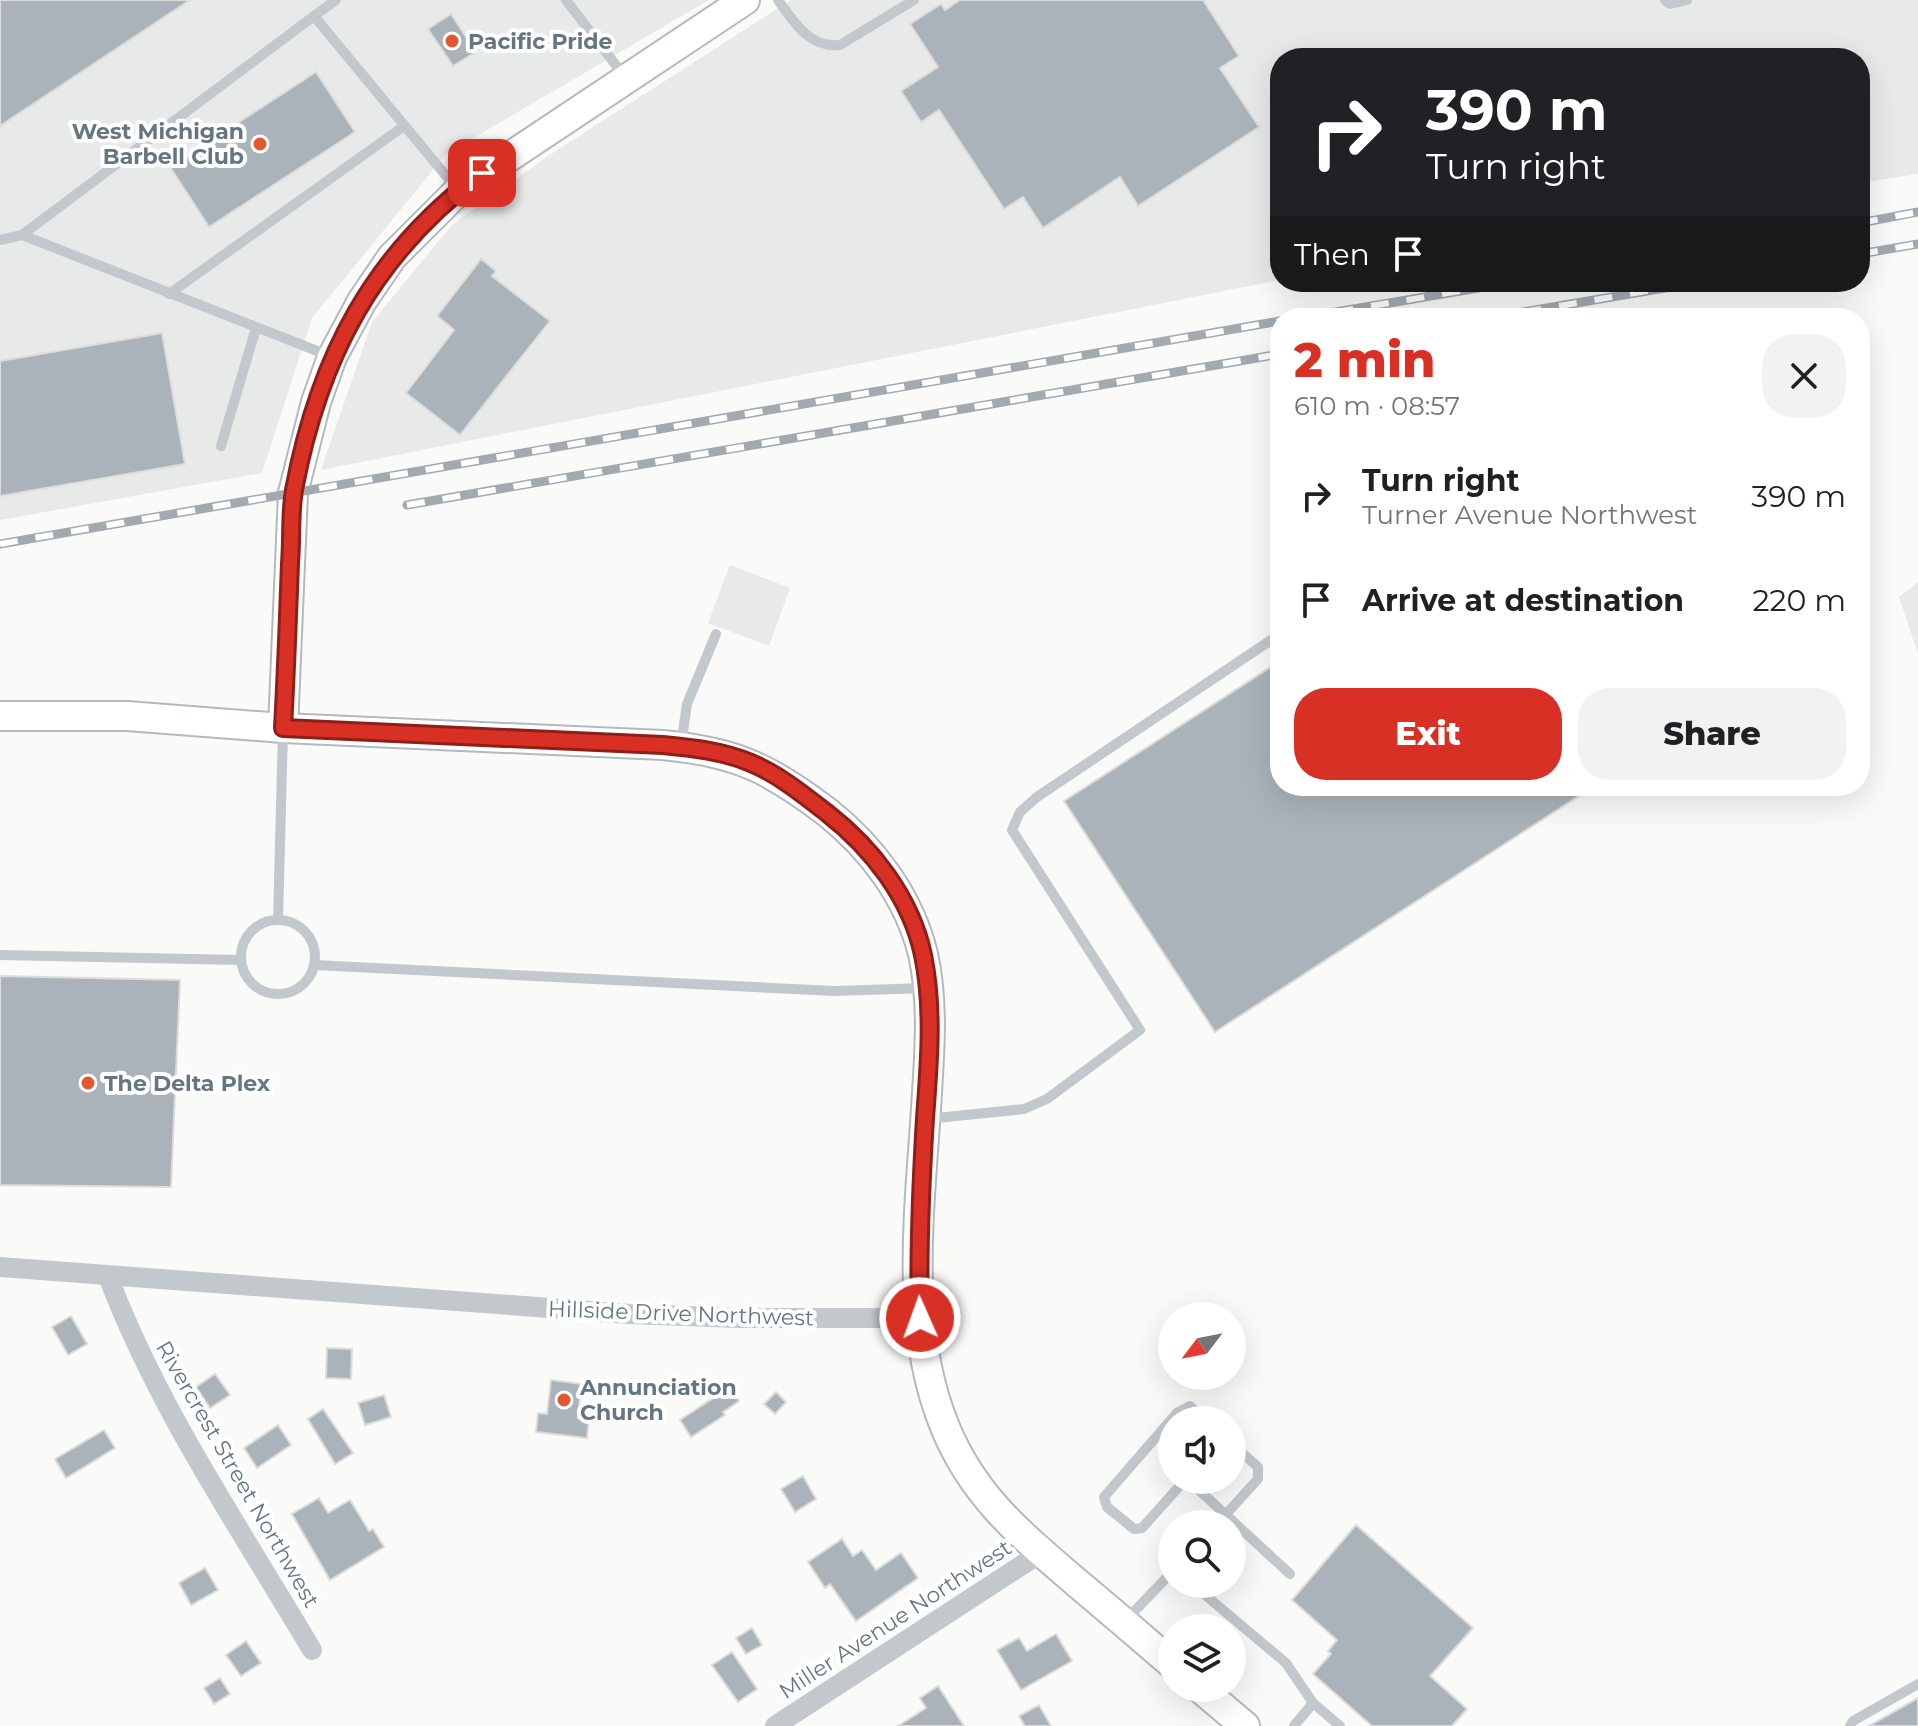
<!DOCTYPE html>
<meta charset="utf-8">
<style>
body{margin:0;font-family:Montserrat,sans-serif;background:#f2f2f2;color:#202124;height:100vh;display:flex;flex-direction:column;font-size:30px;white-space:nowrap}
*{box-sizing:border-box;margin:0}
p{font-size:26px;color:#757577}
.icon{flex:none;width:44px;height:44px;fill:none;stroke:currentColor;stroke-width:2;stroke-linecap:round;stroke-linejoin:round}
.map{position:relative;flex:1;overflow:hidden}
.panel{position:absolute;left:1270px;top:308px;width:600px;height:488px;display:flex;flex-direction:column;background:#fff;border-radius:32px;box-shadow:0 8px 32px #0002}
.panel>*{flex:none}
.guide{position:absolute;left:1270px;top:48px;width:600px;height:244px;border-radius:32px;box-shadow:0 8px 32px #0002;background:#202124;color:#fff;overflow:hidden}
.needle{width:52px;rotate:238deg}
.buttons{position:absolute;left:1158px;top:1302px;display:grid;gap:16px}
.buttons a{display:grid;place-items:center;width:88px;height:88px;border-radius:50%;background:#fff;box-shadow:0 8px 32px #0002;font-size:40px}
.pin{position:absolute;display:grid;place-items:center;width:68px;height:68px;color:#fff;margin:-34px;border-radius:16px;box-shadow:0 4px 12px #0006}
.me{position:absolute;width:88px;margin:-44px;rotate:358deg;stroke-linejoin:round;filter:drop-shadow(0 0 6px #0008)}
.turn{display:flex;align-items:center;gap:28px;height:168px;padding:0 24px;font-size:36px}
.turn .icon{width:104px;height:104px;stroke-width:2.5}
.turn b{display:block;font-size:56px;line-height:68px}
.then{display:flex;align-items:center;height:76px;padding:0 24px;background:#0003;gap:16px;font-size:30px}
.round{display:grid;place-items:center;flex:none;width:84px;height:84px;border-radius:32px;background:#f2f2f2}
.head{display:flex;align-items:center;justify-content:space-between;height:136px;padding:0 24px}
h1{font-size:48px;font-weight:800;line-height:60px;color:#d93025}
.action{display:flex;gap:16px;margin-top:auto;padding:16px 24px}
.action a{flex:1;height:92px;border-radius:32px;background:#d93025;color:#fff;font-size:32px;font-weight:800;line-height:92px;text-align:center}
.action a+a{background:#f2f2f2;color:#202124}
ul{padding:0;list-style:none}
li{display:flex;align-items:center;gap:24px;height:104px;padding:0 24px}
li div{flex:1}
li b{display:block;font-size:30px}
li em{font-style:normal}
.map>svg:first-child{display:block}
.built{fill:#e8e9e9}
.building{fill:#aab3b9;stroke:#dcdcda;stroke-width:2}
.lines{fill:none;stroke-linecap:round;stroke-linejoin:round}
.secondary-casing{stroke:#b3babf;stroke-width:32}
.lane{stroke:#c3c8cc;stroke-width:10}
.street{stroke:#c3c8cc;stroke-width:20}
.secondary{stroke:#fff;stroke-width:28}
.rail-casing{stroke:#a2aab0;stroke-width:9}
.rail{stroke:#fff;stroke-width:6;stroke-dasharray:18;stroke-linecap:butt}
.route-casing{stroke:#8d1f18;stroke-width:20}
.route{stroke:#d93025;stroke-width:14}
.poi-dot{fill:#e4572e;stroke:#fff;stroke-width:3}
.labels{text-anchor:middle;stroke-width:8;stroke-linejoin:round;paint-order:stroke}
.poi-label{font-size:22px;font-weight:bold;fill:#657683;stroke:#fff;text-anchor:start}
.street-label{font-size:22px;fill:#657683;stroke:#fff}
</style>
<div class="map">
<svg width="1918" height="1726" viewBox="0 0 1918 1726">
<rect width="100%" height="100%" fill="#fafaf8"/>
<g class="built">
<polygon points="0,0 709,0 446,154 312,318 262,473 0,520"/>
<polygon points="791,0 1918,0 1918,174 1860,183 1860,58 1280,58 1280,280 321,470 372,322 452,225 548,156"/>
<polygon points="730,565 790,588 769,646 708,623"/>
<polygon points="1918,582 1918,654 1899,597"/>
</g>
<g class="building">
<polygon points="0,0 190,0 0,126"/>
<polygon points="960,0 1203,0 1239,56 1220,68 1259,127 1138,206 1120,177 1043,228 1023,197 1004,209 939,110 921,122 901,91 938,67 910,24 941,4 945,10"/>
<polygon points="451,14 476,52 453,66 428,29"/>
<polygon points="316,72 355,132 209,227 170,167"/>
<polygon points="481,259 496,271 492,276 550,321 460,435 406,393 454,330 437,316"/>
<polygon points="162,333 185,464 0,496 0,361"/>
<polygon points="1280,661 1280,786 1594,786 1215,1032 1064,801"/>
<polygon points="0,976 180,980 171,1187 0,1185"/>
<polygon points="71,1316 87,1344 68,1355 52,1327"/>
<polygon points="327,1348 352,1349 351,1379 326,1378"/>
<polygon points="215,1374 230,1395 210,1408 196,1387"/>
<polygon points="551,1380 581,1384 578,1418 589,1419 587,1438 536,1432 538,1413 547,1414"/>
<polygon points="730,1387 739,1401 723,1412 725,1415 691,1437 680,1420"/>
<polygon points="776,1392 786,1402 775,1414 764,1404"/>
<polygon points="384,1395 391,1417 365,1425 358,1403"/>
<polygon points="323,1409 353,1453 335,1464 308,1419"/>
<polygon points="278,1425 291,1445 257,1468 244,1448"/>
<polygon points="104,1430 115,1448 66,1478 55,1459"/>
<polygon points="803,1476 816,1499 795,1512 781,1489"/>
<polygon points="319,1498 328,1513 350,1500 369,1531 373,1529 384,1547 330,1580 292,1514"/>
<polygon points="1356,1525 1473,1628 1430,1676 1467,1709 1452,1726 1372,1726 1313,1674 1331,1654 1328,1651 1337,1640 1292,1600"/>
<polygon points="842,1539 853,1556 862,1550 876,1570 901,1553 918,1578 856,1621 830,1584 825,1588 808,1562"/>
<polygon points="205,1568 218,1590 191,1605 179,1583"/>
<polygon points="752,1628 762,1645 746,1654 736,1638"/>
<polygon points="1056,1634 1072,1661 1021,1690 997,1650 1019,1638 1027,1651"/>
<polygon points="246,1641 261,1663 241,1676 226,1655"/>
<polygon points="732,1652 757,1689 738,1702 712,1665"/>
<polygon points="220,1678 230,1694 214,1704 204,1688"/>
<polygon points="938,1686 964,1726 898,1726 926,1708 920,1698"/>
<polygon points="1918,1698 1918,1726 1869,1726"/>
<polygon points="1039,1705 1051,1726 1025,1726 1019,1716"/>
</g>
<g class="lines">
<defs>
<g id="secondary">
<path d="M0,716H127L283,728L663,745C736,752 769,768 827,812C872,848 909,897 923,954C933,999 930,1047 927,1092C921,1202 902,1323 945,1427C973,1496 1020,1534 1076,1582C1108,1609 1140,1636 1172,1664"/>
<polyline points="283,728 293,493 316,402 332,357 362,301 392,257 458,191 745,0"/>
<polyline points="1200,1688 1245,1726"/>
</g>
</defs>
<use href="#secondary" class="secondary-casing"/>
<g class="lane">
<polyline points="566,0 625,77"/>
<path d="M778,0C794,22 809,48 840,45L914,0"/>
<polyline points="1665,0 1670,4 1687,0"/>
<polyline points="314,16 336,0"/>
<polyline points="22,235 314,16 457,189"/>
<polyline points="0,240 22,235 330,356"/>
<polyline points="169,294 404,126"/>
<polyline points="221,446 256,328"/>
<polyline points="681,745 687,704 716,634"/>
<circle cx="278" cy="957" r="37"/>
<polyline points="278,920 283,730"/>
<polyline points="0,955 240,960"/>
<polyline points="314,965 834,991 927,988"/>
<polyline points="927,1119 1024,1109 1047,1099 1140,1030 1012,830 1020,812 1037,797 1280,634"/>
<polyline points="1185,1480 1142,1528 1134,1529 1107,1507 1104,1497 1177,1413 1190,1406 1205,1420"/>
<polyline points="1188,1480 1290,1574"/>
<polyline points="1217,1524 1258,1479 1258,1467 1232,1444"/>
<polyline points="1192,1584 1286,1663 1313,1703"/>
<polyline points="1125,1621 1172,1572"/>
<polyline points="1294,1726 1313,1703 1340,1726"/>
<polyline points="1850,1726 1853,1721 1918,1684"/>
</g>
<g class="street">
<polyline points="0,1267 630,1314 739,1318 920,1318"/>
<path d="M108,1276C158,1409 240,1528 312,1650"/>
<polyline points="775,1726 1042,1552"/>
</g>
<use href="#secondary" class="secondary"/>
<defs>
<g id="rail">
<polyline points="1860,223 1918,212"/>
<polyline points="1860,254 1918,244"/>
<polyline points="1300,318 1514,282"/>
<polyline points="1488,318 1700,282"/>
<polyline points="407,505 1280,354"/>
<polyline points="0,544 1280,321"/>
</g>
</defs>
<use href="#rail" class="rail-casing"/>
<use href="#rail" class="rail"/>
</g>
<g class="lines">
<defs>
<path id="route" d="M482,173C373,254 319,357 294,490C290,513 292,539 290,563C288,618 286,673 283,728L663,745C693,748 723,751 751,763C778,774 804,795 827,813C872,848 911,898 923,955C934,1008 929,1065 925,1118C921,1185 918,1251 920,1318"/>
</defs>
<use href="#route" class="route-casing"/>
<use href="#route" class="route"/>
</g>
<g class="poi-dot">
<circle cx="452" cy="41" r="8"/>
<circle cx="260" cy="144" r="8"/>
<circle cx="88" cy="1083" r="8"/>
<circle cx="564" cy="1400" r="8"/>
</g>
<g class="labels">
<g class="poi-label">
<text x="468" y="49">Pacific Pride</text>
<text x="244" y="139" text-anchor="end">West Michigan<tspan x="244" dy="25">Barbell Club</tspan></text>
<text x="104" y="1091">The Delta Plex</text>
<text x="580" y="1395">Annunciation<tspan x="580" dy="25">Church</tspan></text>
</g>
<g class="street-label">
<text transform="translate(681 1313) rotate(2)" y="8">Hillside Drive Northwest</text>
<text transform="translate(238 1474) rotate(60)" y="8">Rivercrest Street Northwest</text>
<text transform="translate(895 1619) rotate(-33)" y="8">Miller Avenue Northwest</text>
</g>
</g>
</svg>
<div class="buttons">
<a><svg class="needle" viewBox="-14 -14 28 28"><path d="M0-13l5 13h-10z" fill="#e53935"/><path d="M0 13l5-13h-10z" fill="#757577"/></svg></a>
<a><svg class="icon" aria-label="sound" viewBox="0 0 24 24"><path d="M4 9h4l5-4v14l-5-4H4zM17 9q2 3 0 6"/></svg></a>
<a><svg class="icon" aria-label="search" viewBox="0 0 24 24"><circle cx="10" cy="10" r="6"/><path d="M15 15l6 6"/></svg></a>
<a><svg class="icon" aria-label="layers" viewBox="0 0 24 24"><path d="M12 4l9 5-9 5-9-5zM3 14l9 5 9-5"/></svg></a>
</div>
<div class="pin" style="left:482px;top:173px;background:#d93025"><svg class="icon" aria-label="arrive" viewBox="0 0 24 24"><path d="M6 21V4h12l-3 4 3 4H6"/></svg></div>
<svg class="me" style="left:920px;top:1318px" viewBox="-20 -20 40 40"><circle r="17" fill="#d93025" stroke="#fff" stroke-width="3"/><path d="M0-11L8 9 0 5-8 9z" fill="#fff"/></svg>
<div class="guide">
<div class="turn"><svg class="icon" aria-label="right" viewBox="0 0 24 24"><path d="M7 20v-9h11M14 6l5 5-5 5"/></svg><div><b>390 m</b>Turn right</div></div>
<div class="then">Then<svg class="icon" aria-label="arrive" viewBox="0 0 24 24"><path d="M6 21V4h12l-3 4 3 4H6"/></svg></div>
</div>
<section class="panel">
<div class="head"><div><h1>2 min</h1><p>610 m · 08:57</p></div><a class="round"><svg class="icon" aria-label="close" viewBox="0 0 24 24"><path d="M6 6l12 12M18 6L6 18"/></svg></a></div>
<ul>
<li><svg class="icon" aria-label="right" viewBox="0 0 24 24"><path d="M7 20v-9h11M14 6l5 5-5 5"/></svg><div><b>Turn right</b><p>Turner Avenue Northwest</p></div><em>390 m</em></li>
<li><svg class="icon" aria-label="arrive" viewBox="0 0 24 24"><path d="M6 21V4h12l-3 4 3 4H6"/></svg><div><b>Arrive at destination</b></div><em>220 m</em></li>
</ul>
<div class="action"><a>Exit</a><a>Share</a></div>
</section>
</div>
